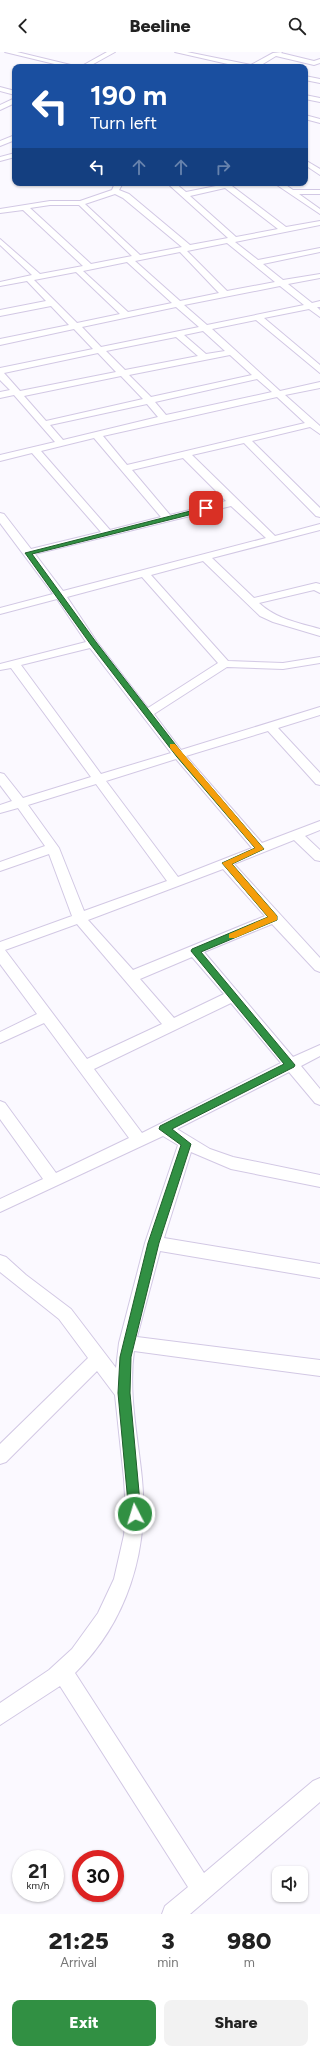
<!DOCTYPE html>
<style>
body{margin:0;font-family:Figtree,sans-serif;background:#f2f2f2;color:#222;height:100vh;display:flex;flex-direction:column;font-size:15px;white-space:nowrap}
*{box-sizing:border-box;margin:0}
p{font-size:13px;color:#767676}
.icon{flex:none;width:22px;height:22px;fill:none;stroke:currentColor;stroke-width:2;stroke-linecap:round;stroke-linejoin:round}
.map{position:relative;height:1862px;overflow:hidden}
.panel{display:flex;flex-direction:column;background:#fff;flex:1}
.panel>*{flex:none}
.banner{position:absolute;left:12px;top:12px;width:296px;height:122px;border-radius:8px;box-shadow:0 1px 3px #0004;background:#1a4fa0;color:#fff;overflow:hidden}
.controls{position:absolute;left:272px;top:1814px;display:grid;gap:8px}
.controls a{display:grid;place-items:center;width:36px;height:36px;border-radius:8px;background:#fff;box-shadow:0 1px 3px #0004;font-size:20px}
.speed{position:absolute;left:12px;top:1798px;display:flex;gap:8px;font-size:20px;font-weight:700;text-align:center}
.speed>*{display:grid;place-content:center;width:52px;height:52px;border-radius:50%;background:#fff;box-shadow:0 1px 3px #0004;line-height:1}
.speed small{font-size:10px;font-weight:400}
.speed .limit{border:6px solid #d22;background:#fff;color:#111}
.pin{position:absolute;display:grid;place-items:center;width:34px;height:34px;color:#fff;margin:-17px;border-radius:8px;box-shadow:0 2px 6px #0006}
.me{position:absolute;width:44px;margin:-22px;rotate:355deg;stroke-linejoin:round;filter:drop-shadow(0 0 3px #0008)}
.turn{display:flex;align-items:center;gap:14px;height:84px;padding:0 12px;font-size:18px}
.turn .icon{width:52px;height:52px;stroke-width:2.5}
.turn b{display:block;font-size:28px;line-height:34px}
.lanes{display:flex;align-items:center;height:38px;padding:0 12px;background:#0003;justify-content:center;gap:20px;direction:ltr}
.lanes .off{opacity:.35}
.eta{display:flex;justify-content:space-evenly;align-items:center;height:68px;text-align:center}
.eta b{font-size:24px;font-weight:800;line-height:28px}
.button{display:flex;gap:8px;margin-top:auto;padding:8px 12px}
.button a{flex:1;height:46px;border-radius:8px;background:#319043;color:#fff;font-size:16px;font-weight:800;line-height:46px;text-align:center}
.button a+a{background:#f2f2f2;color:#222}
header{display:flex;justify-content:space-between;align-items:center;height:52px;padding:0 12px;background:#fff;font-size:18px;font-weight:800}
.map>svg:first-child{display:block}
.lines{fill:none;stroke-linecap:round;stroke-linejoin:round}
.minor-casing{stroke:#d2c8e4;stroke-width:2}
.minor{fill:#fff;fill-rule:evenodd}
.route{fill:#319043;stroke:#205e2c}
.slow{fill:#f59e0b}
</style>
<header><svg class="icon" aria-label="back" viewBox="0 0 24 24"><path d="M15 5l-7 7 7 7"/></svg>Beeline<svg class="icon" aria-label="search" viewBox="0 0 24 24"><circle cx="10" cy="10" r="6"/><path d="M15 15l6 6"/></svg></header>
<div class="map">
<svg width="320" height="1862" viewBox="0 0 320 1862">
<rect width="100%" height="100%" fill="#fbf9ff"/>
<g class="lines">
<defs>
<g id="minor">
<polygon points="5,0 17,0 79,15 67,15"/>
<polygon points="107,0 115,0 88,15 80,15"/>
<polygon points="175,0 187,0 251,13 273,1 282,0 281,1 314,9 320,7 320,11 314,13 276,4 258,15 241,15"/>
<polygon points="305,24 320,27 320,31 305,28"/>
<polygon points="0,35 15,39 15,43 0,39"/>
<polygon points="305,43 320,46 320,50 305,47"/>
<polygon points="15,46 15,51 0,58 0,53"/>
<polygon points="305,63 320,67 320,71 305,67"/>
<polygon points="15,83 15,88 0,94 0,89"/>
<polygon points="15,101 15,105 0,109 0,105"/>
<polygon points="305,108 320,117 320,123 305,113"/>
<path d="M115,131H123L119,138L129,142L190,193L228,186L167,131H175L186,140L221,133L219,131H228L286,175L320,169V173L235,190L258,208L320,196V200L263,212L283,228L320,222V226L288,232L312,251L320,249V255H317L320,258V265L309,257L264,266L320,313V321L256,268L212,277L280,339L320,330V336L285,343L320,374V382L310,375L252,389L320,456V465L316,464L244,391L192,403L275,484L320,472V478L212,506L254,546L316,531L320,532V541L314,538L259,551C276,567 299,571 320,577V584L273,570L260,564L203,509L151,523L228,609L283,611L320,605V611L283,617L227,615L154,662L181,698L320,655V663L278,676L320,721V733L316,732L268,679L186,704L262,791L320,769V778L305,784L320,798V809L315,808L294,788L234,812L320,906V920L315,918L272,872L204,900L293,1005L320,993V1004L301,1014L320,1037V1053L315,1051L289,1020L177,1077L210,1097L233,1105L320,1123V1135L231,1117L191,1100L164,1186L320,1212V1226L160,1199L137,1285L320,1308V1324L134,1299C128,1342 138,1385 142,1427C149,1499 127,1570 75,1621L204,1821L313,1729L320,1726V1750L190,1862H162L165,1854L188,1835L60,1634L0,1673V1651L49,1618L72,1597L98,1561L114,1527L124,1483L126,1461L124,1427L115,1343L97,1319L6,1410L0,1412V1392L88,1306L59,1267L0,1220V1203L6,1205L26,1223L71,1257L116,1316L119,1291L145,1191L178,1093L163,1084L0,1160V1147L43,1127L0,1067V1049L5,1051L56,1121L129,1086L44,971L0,991V980L37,962L0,912V890L72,864L49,802L0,819V810L45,794L18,756L0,761V753L12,749L0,733V721L4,722L23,746L91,725L11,616L0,618V612L86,590L57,547L0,562V556L53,542L0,471V461L4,462L31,497L101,480L32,401L0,409V403L55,390L14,343L0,346V340L10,338L0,328V316L93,297L74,277L0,293V287L69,273L51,254L0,264V258L46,249L27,229L0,234V230L32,223L0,193V187L40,222L83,214L23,158L0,161V157L50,149H80L112,138ZM225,136L278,177L236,185L190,144ZM115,142L123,146L182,195L140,203L85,152ZM50,153H79L132,204L91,212L30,156ZM227,191L275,230L227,239L187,199ZM180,200L219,241L180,249L135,209ZM127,210L172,251L128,260L83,219ZM76,220L120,262L77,271L34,228ZM280,234L304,253L207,273L184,253ZM176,255L199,275L101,295L82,275ZM203,279L225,299L206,302L184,283ZM176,285L198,304L125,318L106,299ZM98,301L116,320L20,339L4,321ZM230,303L252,323L151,345L129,323ZM121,324L143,347L46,369L24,344ZM257,327L272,340L166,363L155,350ZM277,345L305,371L127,413L103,384ZM147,352L158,365L63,388L50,373ZM94,386L161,465L110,478L41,399ZM183,406L226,449L170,463L132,418ZM231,454L266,486L63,539L35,502ZM142,525L218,611L148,656L97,590L67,545ZM90,596L171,701L101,722L21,613ZM176,707L252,796L178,825L106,729ZM96,732L167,829L84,859L59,796L28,753ZM223,817L265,864L133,918L88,868ZM77,872L162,972L87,1007L5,898ZM192,905L224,942L174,966L140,927ZM231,951L281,1011L142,1081L94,1017Z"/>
<polygon points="274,131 283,131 293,138 320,138 320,142 299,142 320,157 320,162"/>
</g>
</defs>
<use href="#minor" class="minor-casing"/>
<use href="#minor" class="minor"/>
</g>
<polygon class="route" points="206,455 209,455 209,458 32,502 96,590 182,701 264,797 232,812 277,864 277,868 201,900 295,1013 294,1015 172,1077 191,1092 159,1191 131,1305 130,1341 141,1462 140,1465 135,1467 131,1465 129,1462 118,1341 120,1305 148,1191 181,1093 159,1077 160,1074 284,1012 191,899 192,897 268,865 222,811 255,796 177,705 91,593 25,501"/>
<polygon class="slow" points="170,692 175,692 264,797 232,812 277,864 277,868 235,886 229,886 229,882 268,865 222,811 255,796 170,696"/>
</svg>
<div class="controls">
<a><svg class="icon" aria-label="sound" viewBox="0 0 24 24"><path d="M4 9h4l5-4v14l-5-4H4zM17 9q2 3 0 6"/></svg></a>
</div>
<div class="speed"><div>21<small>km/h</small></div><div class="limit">30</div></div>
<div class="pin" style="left:206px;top:456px;background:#d93025"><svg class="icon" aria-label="arrive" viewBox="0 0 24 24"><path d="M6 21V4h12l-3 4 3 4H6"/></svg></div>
<svg class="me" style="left:135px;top:1462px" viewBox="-20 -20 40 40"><circle r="17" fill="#319043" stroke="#fff" stroke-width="3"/><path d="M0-11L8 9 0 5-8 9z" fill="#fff"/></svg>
<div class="banner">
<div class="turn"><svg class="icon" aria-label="left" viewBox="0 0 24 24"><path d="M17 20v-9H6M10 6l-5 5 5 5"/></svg><div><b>190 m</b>Turn left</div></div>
<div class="lanes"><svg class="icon" aria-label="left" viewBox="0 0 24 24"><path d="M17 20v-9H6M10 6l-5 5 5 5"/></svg><svg class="icon off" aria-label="ahead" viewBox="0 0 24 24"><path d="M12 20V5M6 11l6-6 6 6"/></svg><svg class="icon off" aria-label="ahead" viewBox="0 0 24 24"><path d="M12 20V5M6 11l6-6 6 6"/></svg><svg class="icon off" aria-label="right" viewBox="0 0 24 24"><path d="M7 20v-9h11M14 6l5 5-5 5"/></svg></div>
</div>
</div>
<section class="panel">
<div class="eta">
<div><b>21:25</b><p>Arrival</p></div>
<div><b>3</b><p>min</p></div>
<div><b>980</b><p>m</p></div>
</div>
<div class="button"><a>Exit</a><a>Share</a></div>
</section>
